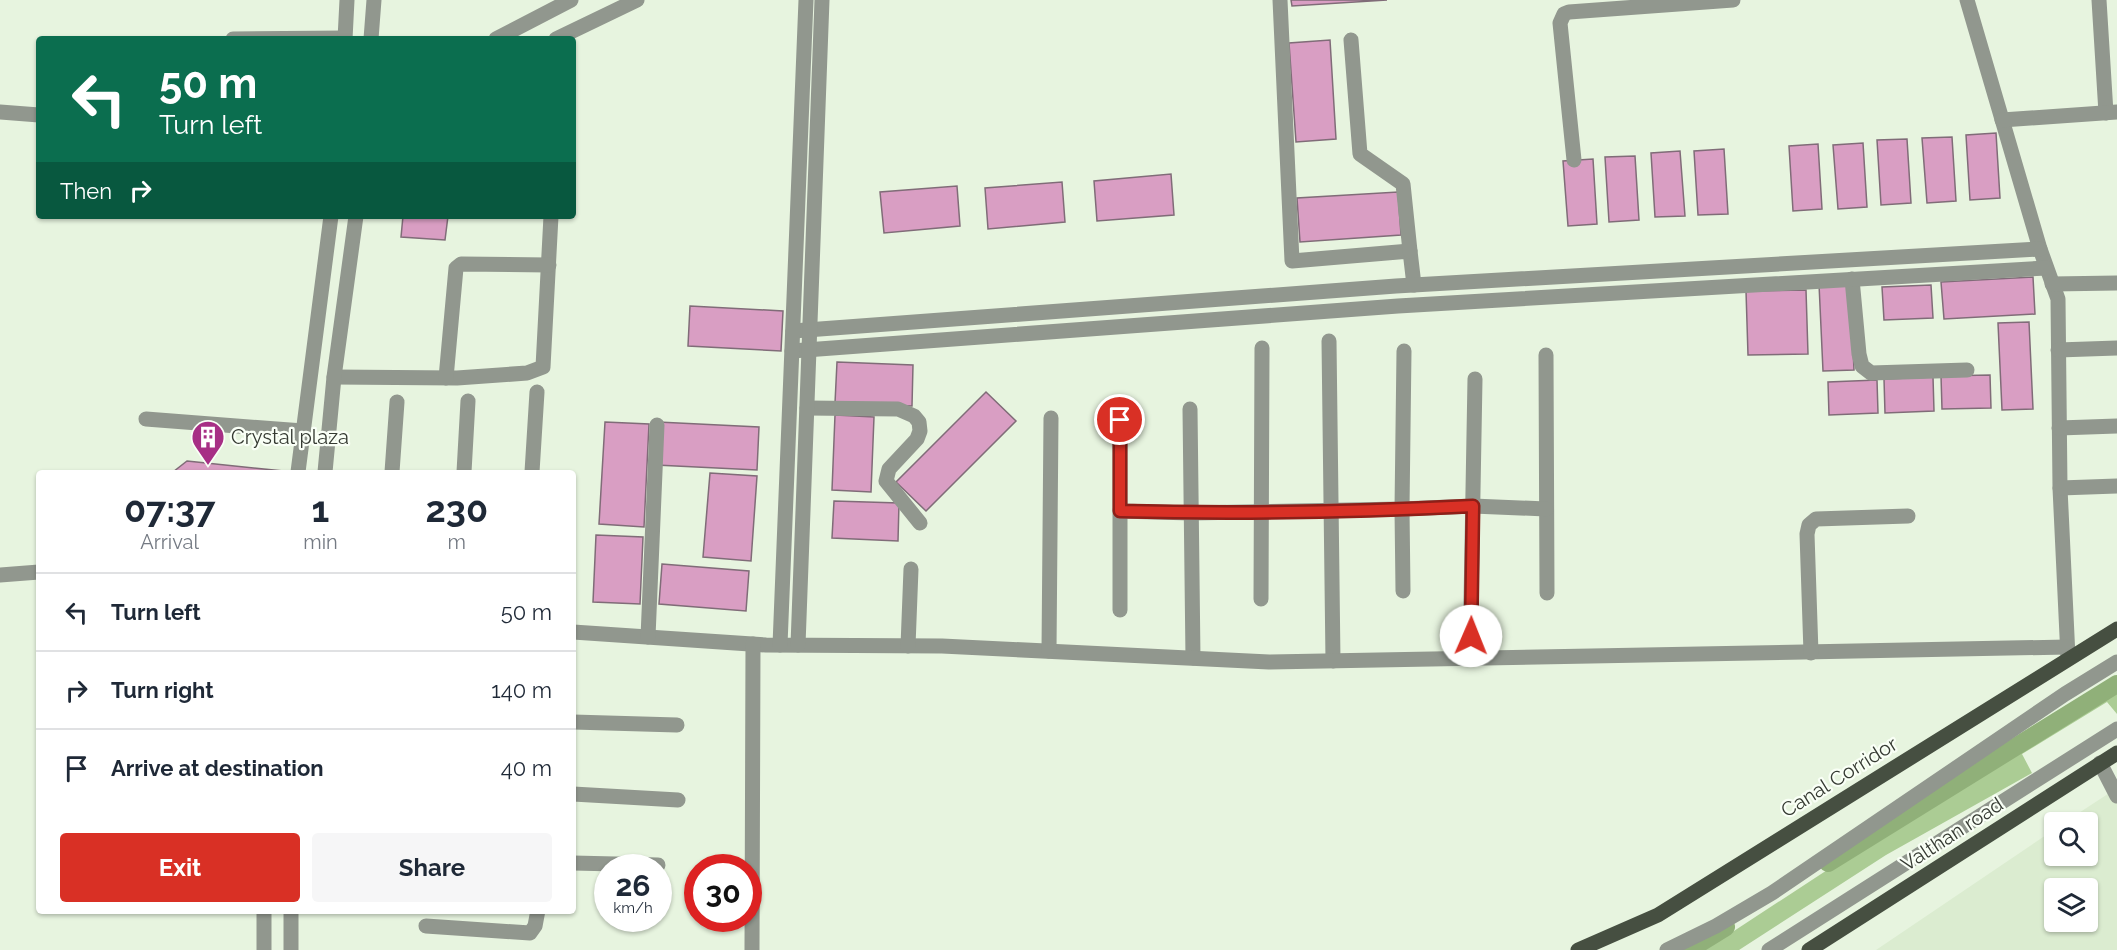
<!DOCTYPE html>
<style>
body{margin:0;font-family:Raleway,sans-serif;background:#f6f6f7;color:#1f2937;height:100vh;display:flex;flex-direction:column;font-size:22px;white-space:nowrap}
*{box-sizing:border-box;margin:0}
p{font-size:20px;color:#747a83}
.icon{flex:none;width:33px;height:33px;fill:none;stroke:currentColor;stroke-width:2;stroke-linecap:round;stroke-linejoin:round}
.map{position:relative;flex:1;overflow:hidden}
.details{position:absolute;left:36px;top:470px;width:540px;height:444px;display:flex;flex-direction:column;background:#fff;border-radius:6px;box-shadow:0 2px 4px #0004}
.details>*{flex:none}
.banner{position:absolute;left:36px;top:36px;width:540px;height:183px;border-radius:6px;box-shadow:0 2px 4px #0004;background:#0b6e4f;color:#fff;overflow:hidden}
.fabs{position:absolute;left:2044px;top:812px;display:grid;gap:12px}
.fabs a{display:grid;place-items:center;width:54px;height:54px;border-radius:6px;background:#fff;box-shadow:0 2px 4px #0004;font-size:30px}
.speed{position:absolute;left:594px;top:854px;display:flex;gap:12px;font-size:30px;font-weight:700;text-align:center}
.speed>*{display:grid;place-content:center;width:78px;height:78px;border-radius:50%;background:#fff;box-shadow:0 2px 4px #0004;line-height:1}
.speed small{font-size:15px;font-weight:400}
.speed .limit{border:9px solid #d22;background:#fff;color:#111}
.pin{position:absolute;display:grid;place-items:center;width:51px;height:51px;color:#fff;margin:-26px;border:3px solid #fff;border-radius:50%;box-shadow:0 2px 6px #0007}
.me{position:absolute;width:66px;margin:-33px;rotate:1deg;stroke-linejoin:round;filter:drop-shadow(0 0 4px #0008)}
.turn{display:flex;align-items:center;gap:21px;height:126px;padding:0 24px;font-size:27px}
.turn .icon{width:78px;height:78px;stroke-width:2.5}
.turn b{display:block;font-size:42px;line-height:51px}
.then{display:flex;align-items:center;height:57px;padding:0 24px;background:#0003;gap:12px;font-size:22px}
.eta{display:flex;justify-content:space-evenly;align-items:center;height:102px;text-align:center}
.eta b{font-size:36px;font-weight:700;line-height:42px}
.primary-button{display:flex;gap:12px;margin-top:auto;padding:12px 24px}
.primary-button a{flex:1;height:69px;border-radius:6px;background:#d93025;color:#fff;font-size:24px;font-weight:700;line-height:69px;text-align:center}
.primary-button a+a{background:#f6f6f7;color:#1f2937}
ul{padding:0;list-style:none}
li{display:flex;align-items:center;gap:18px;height:78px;padding:0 24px;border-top:2px solid #e0e1e3}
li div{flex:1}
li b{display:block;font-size:22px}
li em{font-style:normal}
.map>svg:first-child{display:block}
.built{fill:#dbecd0;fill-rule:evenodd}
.forest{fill:#abcc94}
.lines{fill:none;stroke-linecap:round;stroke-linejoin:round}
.canal{stroke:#90b079;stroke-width:18}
.building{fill:#d99ec3;stroke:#806c78;stroke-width:1.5}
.minor{stroke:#91978e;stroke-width:15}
.major{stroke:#464f41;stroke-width:15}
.route-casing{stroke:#8d1f18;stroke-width:15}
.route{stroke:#d93025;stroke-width:10}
.labels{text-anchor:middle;stroke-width:4.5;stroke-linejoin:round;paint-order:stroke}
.poi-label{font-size:20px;fill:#353a32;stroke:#f9fff6;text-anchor:start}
.street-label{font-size:20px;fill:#353a32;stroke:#f9fff6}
</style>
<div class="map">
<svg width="2117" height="950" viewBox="0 0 2117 950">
<rect width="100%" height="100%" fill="#e7f4df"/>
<path class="built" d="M2117,788V950H1876L2055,829V855H2088V822H2065ZM2055,888H2088V921H2055Z"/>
<polygon class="forest" points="2117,680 2117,714 2107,702 2022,754 2032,773 1886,855 1739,950 1705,950"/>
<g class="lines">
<g class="canal">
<polyline points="1828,863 2117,684"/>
<polyline points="1689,950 1726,927"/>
</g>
</g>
<g class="building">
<polygon points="1291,0 1387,0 1292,6"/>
<polygon points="1330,40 1336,139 1296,142 1289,43"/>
<polygon points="1996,133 2000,198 1970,200 1966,135"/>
<polygon points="1952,137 1956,201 1927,203 1922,138"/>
<polygon points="1907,139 1911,203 1881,205 1877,140"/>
<polygon points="1863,143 1867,207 1838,209 1833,145"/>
<polygon points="1818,144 1822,209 1793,211 1789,146"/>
<polygon points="1724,149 1728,214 1698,215 1694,151"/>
<polygon points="1680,151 1685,216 1655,217 1651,153"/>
<polygon points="1635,156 1639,220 1609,222 1605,157"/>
<polygon points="1593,159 1597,224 1568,226 1563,161"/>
<polygon points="1171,174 1174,215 1097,221 1094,181"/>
<polygon points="1062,182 1065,222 988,229 985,188"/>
<polygon points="957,186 960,226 884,233 880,192"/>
<polygon points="1398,192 1401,235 1300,242 1297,198"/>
<polygon points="403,216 448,216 445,240 401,237"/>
<polygon points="2033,277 2035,314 1944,319 1941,282"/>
<polygon points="1850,283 1854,370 1823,371 1819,284"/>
<polygon points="1931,285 1933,318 1884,320 1882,287"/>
<polygon points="1806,290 1808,354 1748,355 1746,291"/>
<polygon points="690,306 783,311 781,351 688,346"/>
<polygon points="2029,322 2033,409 2002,410 1998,323"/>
<polygon points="837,362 913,365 912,406 835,403"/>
<polygon points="1990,375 1991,408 1942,409 1941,376"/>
<polygon points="1933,377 1934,411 1885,413 1884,379"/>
<polygon points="1877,380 1878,413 1829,415 1828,382"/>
<polygon points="986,392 1016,421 926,511 896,482"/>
<polygon points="835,415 874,417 871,492 832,490"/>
<polygon points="605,422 649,424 644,527 599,524"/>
<polygon points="658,422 759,427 757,470 656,465"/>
<polygon points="187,461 283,471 283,472 173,472"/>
<polygon points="710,473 757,476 751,561 703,557"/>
<polygon points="834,501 899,503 898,541 832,538"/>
<polygon points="596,535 643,537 640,604 593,602"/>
<polygon points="662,564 749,571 746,611 659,604"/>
</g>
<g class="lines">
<g class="minor">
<polyline points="1280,0 1292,261 1410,251 1414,285"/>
<polyline points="1967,0 2040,249 2058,299 2060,488 2068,657"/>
<polyline points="2099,0 2106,113"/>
<polyline points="233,39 345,38"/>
<polyline points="345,39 347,0"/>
<polyline points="371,39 374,0"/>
<polyline points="496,39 571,0"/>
<polyline points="556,39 637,0"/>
<polyline points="1351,40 1360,154 1403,184 1410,251"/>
<polyline points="0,112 39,115"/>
<polyline points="2002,120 2117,112"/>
<polyline points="1574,160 1560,23 1564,14 1569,12 1733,0"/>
<polyline points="1852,279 1859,354 1862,366 1871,373 1967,370"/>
<polyline points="2052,284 2117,283"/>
<polyline points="793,331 1396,286 2040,249"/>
<polyline points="1329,341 1333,661"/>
<polyline points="2058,350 2117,348"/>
<polyline points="792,351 1398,306 2046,268"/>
<polyline points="1546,355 1547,593"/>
<polyline points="334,377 457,378 527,373 543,367 551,216"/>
<polyline points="446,378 456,268 461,264 549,265"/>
<polyline points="807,408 898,409 914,416 919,422 920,431 917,439 889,469 886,481 920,523"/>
<polyline points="1190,409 1193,658"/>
<polyline points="146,419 303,431"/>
<polyline points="2059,428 2117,426"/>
<polyline points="298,472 331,216"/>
<polyline points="325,472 334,377 356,216"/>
<polyline points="392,472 397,402"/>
<polyline points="464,472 468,401"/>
<polyline points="532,472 537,392"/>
<polyline points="2060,488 2117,486"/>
<polyline points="1120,511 1191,513 1402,509 1473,506 1546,509"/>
<polyline points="0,575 39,572"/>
<polyline points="1403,591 1402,509 1404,351"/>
<polyline points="1261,599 1262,348"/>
<polyline points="1120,610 1120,420"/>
<polyline points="573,632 766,645 942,646 1269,662 2067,647"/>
<polyline points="648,637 657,425"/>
<polyline points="780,645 806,0"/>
<polyline points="798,645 822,0"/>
<polyline points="908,646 911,569"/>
<polyline points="1049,651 1051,418"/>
<polyline points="1811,653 1807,534 1809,525 1816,519 1908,516"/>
<polyline points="1470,658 1475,379"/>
<polyline points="573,722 677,725"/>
<polyline points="2100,763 2117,796"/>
<polyline points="573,794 678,800"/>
<polyline points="573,863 658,865"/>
<polyline points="291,910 291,950"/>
<polyline points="426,926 530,933 535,926 538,910"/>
<polyline points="264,950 264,910"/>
<polyline points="752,950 753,644"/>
<polyline points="1667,950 1716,926 1772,893 2065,694 2117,662"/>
<polyline points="1769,950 2117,729"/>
</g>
<g class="major">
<polyline points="1578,950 1658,915 2117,629"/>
<polyline points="1809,950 2117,753"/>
</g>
</g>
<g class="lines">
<defs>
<path id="route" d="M1120,420V511C1237,514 1355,512 1473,506L1471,636"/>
</defs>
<use href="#route" class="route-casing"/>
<use href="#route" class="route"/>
</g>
<defs>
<symbol id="building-pin" viewBox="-11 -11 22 30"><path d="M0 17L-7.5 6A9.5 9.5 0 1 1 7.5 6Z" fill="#a72f85" stroke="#f9fff6"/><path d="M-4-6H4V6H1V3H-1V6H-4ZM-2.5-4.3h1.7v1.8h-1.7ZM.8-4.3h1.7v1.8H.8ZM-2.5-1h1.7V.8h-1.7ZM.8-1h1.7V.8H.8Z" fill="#fff"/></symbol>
</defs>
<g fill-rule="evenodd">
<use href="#building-pin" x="189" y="418" width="38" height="52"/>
</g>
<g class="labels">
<g class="poi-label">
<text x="231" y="444">Crystal plaza</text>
</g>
<g class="street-label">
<text transform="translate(1839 777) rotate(-32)" y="7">Canal Corridor</text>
<text transform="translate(1952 834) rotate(-33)" y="7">Valthan road</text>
</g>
</g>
</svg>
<div class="fabs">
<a><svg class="icon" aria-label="search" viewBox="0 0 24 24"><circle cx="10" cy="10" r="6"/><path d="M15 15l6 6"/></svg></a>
<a><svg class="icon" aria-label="layers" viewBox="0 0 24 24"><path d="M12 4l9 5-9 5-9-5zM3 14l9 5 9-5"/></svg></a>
</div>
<div class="speed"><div>26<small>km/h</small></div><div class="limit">30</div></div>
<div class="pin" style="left:1120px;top:420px;background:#d93025"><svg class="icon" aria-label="arrive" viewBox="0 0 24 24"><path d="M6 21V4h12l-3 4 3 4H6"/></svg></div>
<svg class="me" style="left:1471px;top:636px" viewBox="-20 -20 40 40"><circle r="19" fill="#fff"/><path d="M0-13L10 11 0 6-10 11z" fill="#d93025"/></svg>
<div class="banner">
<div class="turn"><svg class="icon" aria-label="left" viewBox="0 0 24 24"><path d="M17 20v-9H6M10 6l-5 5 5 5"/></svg><div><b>50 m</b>Turn left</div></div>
<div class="then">Then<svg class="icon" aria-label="right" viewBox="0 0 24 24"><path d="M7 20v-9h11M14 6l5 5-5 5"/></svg></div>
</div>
<section class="details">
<div class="eta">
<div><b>07:37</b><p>Arrival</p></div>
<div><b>1</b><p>min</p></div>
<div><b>230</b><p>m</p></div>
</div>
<ul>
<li><svg class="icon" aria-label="left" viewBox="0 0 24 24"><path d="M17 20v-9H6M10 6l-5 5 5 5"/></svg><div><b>Turn left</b></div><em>50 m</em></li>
<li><svg class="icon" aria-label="right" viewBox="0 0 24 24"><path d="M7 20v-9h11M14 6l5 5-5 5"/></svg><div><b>Turn right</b></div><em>140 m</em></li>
<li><svg class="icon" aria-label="arrive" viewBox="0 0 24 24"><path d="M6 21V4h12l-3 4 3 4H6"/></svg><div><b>Arrive at destination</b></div><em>40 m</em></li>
</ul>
<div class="primary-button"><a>Exit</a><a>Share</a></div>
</section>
</div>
